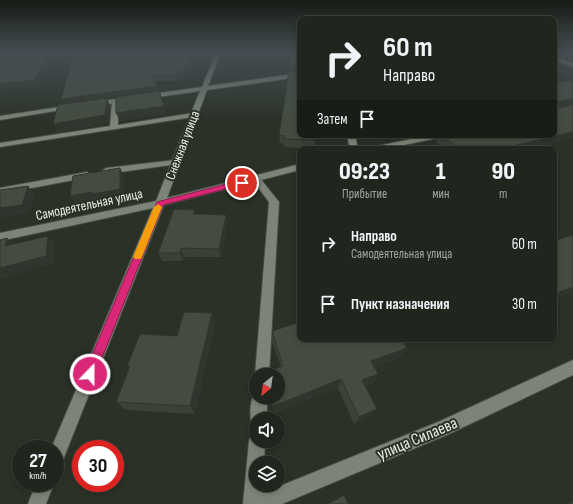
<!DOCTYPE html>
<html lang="ru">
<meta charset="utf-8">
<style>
body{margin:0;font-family:"Sofia Sans Condensed",sans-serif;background:#282d26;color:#f1f3f6;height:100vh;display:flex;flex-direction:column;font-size:15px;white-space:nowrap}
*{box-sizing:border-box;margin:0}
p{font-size:13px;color:#a2a5a4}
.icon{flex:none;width:22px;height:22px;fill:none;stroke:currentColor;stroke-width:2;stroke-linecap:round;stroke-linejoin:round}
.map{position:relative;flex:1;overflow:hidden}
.sheet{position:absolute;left:297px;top:146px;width:260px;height:196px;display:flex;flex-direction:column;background:#20251d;border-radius:8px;box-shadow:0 2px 6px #0003,0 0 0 1px #3d423b}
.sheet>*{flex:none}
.top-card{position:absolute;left:297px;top:16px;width:260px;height:122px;border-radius:8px;box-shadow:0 2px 6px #0003,0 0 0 1px #3d423b;background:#20251d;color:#f1f3f6;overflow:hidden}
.needle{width:26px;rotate:209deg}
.fabs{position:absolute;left:249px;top:368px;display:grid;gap:8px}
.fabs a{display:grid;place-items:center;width:36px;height:36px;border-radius:50%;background:#20251d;box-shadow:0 2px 6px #0003,0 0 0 1px #3d423b;font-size:20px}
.speed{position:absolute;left:12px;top:440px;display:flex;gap:8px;font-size:20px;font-weight:700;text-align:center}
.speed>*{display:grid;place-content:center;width:52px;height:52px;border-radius:50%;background:#20251d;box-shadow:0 2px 6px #0003,0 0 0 1px #3d423b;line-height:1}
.speed small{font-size:10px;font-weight:400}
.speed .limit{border:6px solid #d22;background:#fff;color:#111}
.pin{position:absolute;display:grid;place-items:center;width:34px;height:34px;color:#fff;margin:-17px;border:2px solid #fff;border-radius:50%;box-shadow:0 1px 4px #0007}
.me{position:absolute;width:44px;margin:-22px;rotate:22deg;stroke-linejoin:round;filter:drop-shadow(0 0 3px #0008)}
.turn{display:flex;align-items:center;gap:14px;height:84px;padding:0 20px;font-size:18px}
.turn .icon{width:52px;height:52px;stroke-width:2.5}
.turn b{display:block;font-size:28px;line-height:34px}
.then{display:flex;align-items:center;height:38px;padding:0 20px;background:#0003;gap:8px;font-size:15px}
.eta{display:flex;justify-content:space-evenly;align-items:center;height:68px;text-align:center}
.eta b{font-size:24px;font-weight:800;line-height:28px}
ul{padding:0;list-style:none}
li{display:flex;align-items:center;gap:12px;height:60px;padding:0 20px}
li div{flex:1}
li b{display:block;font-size:15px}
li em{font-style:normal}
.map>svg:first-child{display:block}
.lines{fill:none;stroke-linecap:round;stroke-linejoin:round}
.service-casing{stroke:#464c42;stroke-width:2}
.minor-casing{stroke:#464c42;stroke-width:2}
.service{fill:#7c8478;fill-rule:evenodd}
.minor{fill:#7c8478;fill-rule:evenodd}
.wall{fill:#3a4137}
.shaded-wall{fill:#30352d}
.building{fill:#444c40;stroke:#30352d}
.route{fill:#db2777;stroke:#8e194d}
.slow{fill:#f59e0b}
.labels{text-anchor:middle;stroke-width:4;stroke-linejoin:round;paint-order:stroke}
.street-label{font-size:14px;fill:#e7ece5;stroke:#2a3127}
.near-street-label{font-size:17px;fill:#e7ece5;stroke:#2a3127}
</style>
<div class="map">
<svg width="573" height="504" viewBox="0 0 573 504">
<rect width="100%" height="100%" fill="#2a3127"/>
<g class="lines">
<defs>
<g id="service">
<polygon points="554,56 573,63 573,67 554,60"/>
<polygon points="115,99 118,101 118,125 193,113 196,115 193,117 0,147 0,143 110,126 112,101"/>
<polygon points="175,160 178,160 179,162 178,164 106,174 102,171 106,168"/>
<polygon points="87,172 91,175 90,177 0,194 0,188"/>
<polygon points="256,176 259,177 279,202 269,375 256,375 256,378 255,375 269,202 252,179"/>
<path d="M256,391V397H268L266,419H256V426L252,425C249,416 250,398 256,391Z"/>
<polygon points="256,433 256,441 265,441 264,463 256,463 256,485 263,485 261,504 243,504 249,441 251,435"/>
</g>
<g id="minor">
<polygon points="33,53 57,53 31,56 31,54"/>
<polygon points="216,53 221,53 208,86 300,73 300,77 207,90 167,198 300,164 300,170 164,205 61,465 55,468 55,449 51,449 153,208 0,241 0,233 156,201 200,91 95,106 92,104 95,102 202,87"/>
<polygon points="72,105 75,107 74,108 0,120 0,116"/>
<polygon points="347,135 355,135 358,149 350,149"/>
<polygon points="431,135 446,135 442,137 385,149 369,149 373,147"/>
<polygon points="573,360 573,375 449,434 282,504 251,504 253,497 438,422"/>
<polygon points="36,483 54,483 46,504 28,504"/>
</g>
</defs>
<use href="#service" class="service-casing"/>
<use href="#minor" class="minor-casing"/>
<use href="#service" class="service"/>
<use href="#minor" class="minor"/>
</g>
<g class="wall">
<polygon points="199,53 184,75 181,75 176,81 155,81 166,114 120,121 116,98 107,99 110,106 109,123 57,133 63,104"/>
<polygon points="290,66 300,135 315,135 314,149 284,147 284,144 280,143 279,135 290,73"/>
<polygon points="573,80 573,105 559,108 573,138 528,149 445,149 434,140 436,135 554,135 554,83"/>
<polygon points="196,214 226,215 227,223 221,257 184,257 183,261 162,261 158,253"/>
<polygon points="573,235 573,292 554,299 554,241"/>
<polygon points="212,313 215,324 195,414 126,410 116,402 129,368 127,366 177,336"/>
<polygon points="272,331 400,357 375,367 373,383 365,386 372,416 354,424 338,388 274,413 270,397 278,397 278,375 264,375 264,373 281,367 272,341"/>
<polygon points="573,501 573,504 568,504"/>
</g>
<g class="shaded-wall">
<polygon points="0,53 30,53 0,55"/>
<polygon points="47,53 49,57 38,85 0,90 0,84"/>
<polygon points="195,53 199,53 184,75 183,69"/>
<polygon points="300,65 300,72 290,73 290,66"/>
<polygon points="179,69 181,75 176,81 175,76"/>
<polygon points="157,86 158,92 107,99 110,106 109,123 57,133 53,124 64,105 61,99"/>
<polygon points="573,98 573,105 554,109 558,102"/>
<polygon points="164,106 166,114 120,121 116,113"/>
<polygon points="573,132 573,138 528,149 500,149"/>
<polygon points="120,168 124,176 125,198 98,203 97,201 76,205 70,196"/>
<polygon points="28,186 35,194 29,213 0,218 0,208"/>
<polygon points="226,215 227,223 221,257 219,249"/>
<polygon points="48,236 55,244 53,264 0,279 0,268"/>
<polygon points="7,238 15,246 5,246"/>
<polygon points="181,248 184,257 183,261 180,253"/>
<polygon points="573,287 573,292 554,299 554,294"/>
<polygon points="212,313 215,324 195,414 190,406"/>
<polygon points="407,348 400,357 367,370 371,361"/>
<polygon points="378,374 373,383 358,388 362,380"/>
<polygon points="341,379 338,388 274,413 274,406"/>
<polygon points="377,409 372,416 354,424 359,417"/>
</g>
<g class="building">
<polygon points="41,53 47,53 35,80 0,84 0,57"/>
<polygon points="74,53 195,53 183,69 179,69 175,76 153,75 157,86 61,99"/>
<polygon points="291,53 300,53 300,65 290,66"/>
<polygon points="300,70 300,135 315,135 315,140 284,139 285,136 279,135 288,77 289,73"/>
<polygon points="573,80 573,98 558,102 557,107 559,108 573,105 573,132 500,149 459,149 441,135 554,135 554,83"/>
<polygon points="159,91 164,106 116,113 116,97"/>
<polygon points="107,98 105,115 53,124 58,105"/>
<polygon points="120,168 120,189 93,194 92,192 70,196 73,176"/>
<polygon points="28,186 22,205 0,208 0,190"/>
<polygon points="174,209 195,210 193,214 226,215 219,249 181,248 180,253 158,253"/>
<polygon points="573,235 573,287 554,294 554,252 559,251 554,247 554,241"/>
<polygon points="48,236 46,256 0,268 0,240 7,238 5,246"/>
<polygon points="184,312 212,313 190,406 116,402 130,366 127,366 140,334 177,336"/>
<polygon points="300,322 300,339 401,339 407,348 371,361 378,374 362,380 377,409 359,417 341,379 274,406 271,397 278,397 278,375 264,375 264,373 283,366 272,331"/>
<polygon points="344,495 348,504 328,504"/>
</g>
<linearGradient id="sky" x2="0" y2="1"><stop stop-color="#171b15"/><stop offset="0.43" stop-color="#444e52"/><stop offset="1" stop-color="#444e52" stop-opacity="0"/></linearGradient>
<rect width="573" height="123" fill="url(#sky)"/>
<polygon class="route" points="242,180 245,181 245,184 163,205 94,378 90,380 86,378 84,374 157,202"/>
<polygon class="slow" points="158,204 162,207 142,257 141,259 135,259 133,257 154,207"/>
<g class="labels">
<g class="street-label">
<text transform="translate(182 145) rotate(-69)" y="5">Снежная улица</text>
<text transform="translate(89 204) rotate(-12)" y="5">Самодеятельная улица</text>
</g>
<g class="near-street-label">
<text transform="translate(417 438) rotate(-23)" y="6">улица Силаева</text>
</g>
</g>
</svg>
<div class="fabs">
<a><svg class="needle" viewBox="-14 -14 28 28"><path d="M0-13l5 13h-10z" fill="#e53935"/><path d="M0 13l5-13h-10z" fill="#a2a5a4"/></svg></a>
<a><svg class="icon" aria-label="sound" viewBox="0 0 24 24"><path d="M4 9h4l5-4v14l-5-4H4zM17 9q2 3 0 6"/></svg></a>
<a><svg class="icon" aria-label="layers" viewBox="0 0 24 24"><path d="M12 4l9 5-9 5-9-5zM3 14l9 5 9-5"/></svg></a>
</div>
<div class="speed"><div>27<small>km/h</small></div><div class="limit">30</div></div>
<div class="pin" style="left:242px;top:183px;background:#d93025"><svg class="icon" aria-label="arrive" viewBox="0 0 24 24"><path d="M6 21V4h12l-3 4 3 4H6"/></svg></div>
<svg class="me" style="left:90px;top:374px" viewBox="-20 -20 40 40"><circle r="17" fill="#db2777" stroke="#fff" stroke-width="3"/><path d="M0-11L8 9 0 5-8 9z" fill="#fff"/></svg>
<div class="top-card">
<div class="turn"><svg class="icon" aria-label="right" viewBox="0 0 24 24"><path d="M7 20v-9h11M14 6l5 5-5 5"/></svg><div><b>60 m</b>Направо</div></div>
<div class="then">Затем<svg class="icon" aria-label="arrive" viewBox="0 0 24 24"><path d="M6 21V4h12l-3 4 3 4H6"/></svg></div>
</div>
<section class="sheet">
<div class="eta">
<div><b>09:23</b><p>Прибытие</p></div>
<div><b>1</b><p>мин</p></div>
<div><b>90</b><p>m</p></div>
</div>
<ul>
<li><svg class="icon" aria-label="right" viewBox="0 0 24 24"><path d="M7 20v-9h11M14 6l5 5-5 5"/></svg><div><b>Направо</b><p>Самодеятельная улица</p></div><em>60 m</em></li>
<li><svg class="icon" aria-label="arrive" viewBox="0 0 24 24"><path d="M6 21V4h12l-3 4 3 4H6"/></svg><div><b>Пункт назначения</b></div><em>30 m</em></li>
</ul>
</section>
</div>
